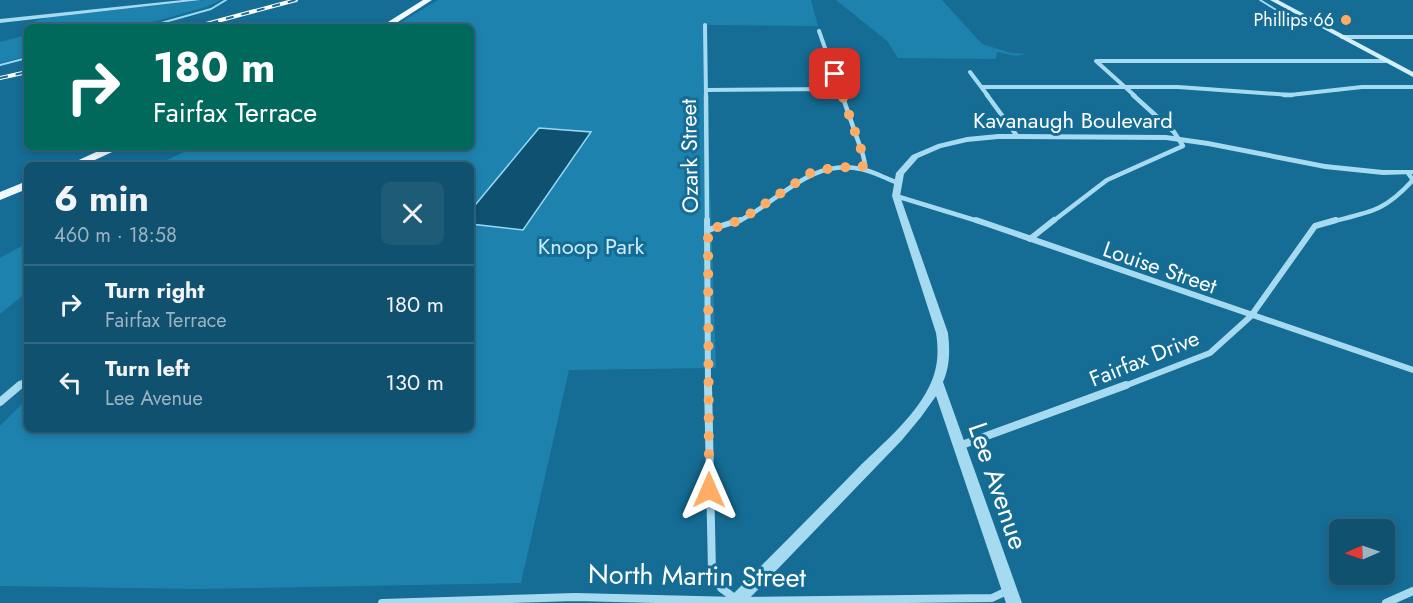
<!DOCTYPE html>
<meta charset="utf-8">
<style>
body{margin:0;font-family:Jost,sans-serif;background:#1e5b77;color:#f1f3f6;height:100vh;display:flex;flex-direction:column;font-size:22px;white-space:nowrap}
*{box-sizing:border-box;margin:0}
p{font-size:20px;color:#9cb5c3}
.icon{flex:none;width:33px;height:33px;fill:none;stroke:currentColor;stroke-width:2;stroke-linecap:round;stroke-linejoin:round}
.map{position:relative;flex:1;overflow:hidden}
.sheet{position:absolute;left:24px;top:162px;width:450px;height:270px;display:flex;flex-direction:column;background:#10516f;border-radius:9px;box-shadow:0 3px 9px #0003,0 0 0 2px #306882}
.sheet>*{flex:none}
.guide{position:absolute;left:24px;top:24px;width:450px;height:126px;border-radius:9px;box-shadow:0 3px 9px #0003,0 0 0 2px #306882;background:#00695c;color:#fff;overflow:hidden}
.needle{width:39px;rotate:268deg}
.fabs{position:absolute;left:1329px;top:519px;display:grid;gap:12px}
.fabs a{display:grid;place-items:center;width:66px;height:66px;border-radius:9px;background:#10516f;box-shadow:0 3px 9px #0003,0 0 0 2px #306882;font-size:30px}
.pin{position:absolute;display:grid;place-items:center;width:51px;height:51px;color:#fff;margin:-26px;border-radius:12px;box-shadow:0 3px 9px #0006}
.me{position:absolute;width:66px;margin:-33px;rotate:0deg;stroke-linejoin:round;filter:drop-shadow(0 0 4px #0008)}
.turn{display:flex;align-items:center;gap:21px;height:126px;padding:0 30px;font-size:27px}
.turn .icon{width:78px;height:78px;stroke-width:2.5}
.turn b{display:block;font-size:42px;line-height:51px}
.round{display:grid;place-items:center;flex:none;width:63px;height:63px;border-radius:9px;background:#1e5b77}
.overview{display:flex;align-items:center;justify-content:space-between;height:102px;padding:0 30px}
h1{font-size:36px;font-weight:700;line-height:45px}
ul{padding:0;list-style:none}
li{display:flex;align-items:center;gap:18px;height:78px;padding:0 30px;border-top:2px solid #306882}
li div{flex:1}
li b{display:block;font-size:22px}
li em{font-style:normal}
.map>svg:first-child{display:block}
.green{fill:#1e82ae}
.water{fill:#0e5171;stroke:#97d9f4;stroke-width:1.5}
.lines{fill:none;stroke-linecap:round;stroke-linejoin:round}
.stream{stroke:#97d9f4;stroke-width:2}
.minor-far3{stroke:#a5daf1;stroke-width:4}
.minor-far2{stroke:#a5daf1;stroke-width:4.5}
.minor-far1{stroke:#a5daf1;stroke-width:6}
.minor{stroke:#a5daf1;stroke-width:8}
.tertiary{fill:#a5daf1;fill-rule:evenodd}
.secondary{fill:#d4effc;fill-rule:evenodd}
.primary{fill:#eff9ff;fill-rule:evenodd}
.rail-casing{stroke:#fff;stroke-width:4}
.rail{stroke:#156c94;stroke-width:2;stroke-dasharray:8;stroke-linecap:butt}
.route{stroke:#ffad65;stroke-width:10;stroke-dasharray:0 18}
.poi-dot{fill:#ffad65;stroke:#156c94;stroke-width:2}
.labels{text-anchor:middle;stroke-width:6;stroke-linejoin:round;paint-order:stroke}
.far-poi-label{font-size:18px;fill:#fff;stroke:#156c94;text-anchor:end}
.street-label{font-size:22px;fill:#fff;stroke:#156c94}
.park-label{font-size:22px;fill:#cceefc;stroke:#156c94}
.near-street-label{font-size:27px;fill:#fff;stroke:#156c94}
</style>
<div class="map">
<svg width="1413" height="603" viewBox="0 0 1413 603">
<rect width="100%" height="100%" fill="#156c94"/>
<g class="green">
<polygon points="206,0 221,0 206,7 135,27 24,29 35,21 50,17"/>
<polygon points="438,0 811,0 818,26 705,25 716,368 569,370 521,583 197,589 0,586 0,426 27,399 27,429 471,429 471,165 156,165 195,147 471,147 471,27 393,27"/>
<polygon points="836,0 942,0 982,44 1011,53 1026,54 1016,56 997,52 996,58 993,59 898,58 887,41"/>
<polygon points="27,35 27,56 0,63 0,42"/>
<polygon points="27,243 27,292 0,314 0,258"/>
</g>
<polygon class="water" points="539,128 591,132 523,230 471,224 471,210"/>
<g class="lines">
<g class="stream">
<polyline points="1260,0 1286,16"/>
<polyline points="147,27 211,9 226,0"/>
<polyline points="0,65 27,58"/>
</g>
<g class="minor-far3">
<polyline points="705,25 706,96"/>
<polyline points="819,31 842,96"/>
<polyline points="1342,37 1413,37"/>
<polyline points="1096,61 1135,96"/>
<polyline points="1097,61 1386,61"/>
<polyline points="970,72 988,96"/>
<polyline points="982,87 1178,87 1290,95 1362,87 1413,87"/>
<polyline points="707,90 839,89"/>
</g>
<g class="minor-far2">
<polyline points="706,95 707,222"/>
<polyline points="842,95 863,155 865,164 859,168"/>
<polyline points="987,95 1017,136"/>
<polyline points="1284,95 1292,95"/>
<polyline points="896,196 981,222"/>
<path d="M737,222C779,202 810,158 861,169C873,171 884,178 896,182"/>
<polyline points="1052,222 1107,180 1183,146 1174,132 1133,95"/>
<path d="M1330,222C1370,212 1384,212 1413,180L1408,173"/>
</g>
<g class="minor-far1">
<polyline points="707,220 708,387"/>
<polyline points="976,220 1413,370"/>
<polyline points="708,230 740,220"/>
<polyline points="1030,239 1054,220"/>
<polyline points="18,387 27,379"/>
<polyline points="1122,387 1210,353 1251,316 1315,226 1336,220"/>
</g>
<g class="minor">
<polyline points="708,385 712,571 721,588 737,600"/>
<polyline points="0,402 20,385"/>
<polyline points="959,446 1126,385"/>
<polyline points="382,603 575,597 737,601 992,598 1009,590"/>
<polyline points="1386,603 1413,591"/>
</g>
<g class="tertiary">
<polygon points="183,0 201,0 0,23 0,19"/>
<path d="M998,134L1166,135L1208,141L1325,164L1383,170H1413V174L1383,175L1325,169L1208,146L1166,140L998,139L967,142L941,148L918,158L904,174L900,196L948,333C950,350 950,366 943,382L1022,603H1006L936,396L921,417L902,440L745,603H727L729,598C772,555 814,513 856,470C881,445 913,419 929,387C938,369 939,352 936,333L892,196L896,173L912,155L938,144L967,137Z"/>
</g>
<polygon class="secondary" points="1270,0 1278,0 1413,72 1413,77"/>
<g class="primary">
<polygon points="423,0 432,0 390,27 380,27"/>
<polygon points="107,147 123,147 84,165 68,165"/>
<polygon points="27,181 27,189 0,200 0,192"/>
</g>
<defs>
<g id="rail">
<polyline points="195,27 296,0"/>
<polyline points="0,78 27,72"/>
</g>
</defs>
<use href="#rail" class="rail-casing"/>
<use href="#rail" class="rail"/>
</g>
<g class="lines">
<polyline class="route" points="709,490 708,230 741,220 812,172 838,167 860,168 863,166 863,155 835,74"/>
</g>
<circle class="poi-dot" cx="1346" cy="20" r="6"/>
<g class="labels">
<g class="far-poi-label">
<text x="1334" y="26">Phillips 66</text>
</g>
<g class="street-label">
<text x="1073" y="128">Kavanaugh Boulevard</text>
<text transform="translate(689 156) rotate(-91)" y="8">Ozark Street</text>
<text transform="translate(1160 267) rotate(19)" y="8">Louise Street</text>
<text transform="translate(1144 358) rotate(-22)" y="8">Fairfax Drive</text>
</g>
<g class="park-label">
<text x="591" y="254">Knoop Park</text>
</g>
<g class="near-street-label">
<text transform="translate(998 486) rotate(71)" y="9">Lee Avenue</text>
<text transform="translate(697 576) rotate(1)" y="9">North Martin Street</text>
</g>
</g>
</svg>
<div class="fabs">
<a><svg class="needle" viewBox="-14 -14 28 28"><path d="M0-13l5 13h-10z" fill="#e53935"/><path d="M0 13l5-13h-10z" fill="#9cb5c3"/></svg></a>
</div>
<div class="pin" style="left:835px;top:74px;background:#d93025"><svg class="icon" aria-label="arrive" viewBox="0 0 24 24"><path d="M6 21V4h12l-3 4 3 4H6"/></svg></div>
<svg class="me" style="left:709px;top:490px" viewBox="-20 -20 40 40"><path d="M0-17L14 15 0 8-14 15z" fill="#ffad65" stroke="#fff" stroke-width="4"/></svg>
<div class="guide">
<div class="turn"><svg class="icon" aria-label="right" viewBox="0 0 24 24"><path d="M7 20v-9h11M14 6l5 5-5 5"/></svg><div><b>180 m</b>Fairfax Terrace</div></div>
</div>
<section class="sheet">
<div class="overview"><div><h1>6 min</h1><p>460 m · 18:58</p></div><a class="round"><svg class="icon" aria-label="close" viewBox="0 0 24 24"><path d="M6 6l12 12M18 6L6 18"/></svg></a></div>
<ul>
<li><svg class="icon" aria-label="right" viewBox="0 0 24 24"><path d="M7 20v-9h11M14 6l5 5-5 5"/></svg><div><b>Turn right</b><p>Fairfax Terrace</p></div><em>180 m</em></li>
<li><svg class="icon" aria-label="left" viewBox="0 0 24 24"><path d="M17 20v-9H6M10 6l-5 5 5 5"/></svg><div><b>Turn left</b><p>Lee Avenue</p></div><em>130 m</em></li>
</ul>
</section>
</div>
